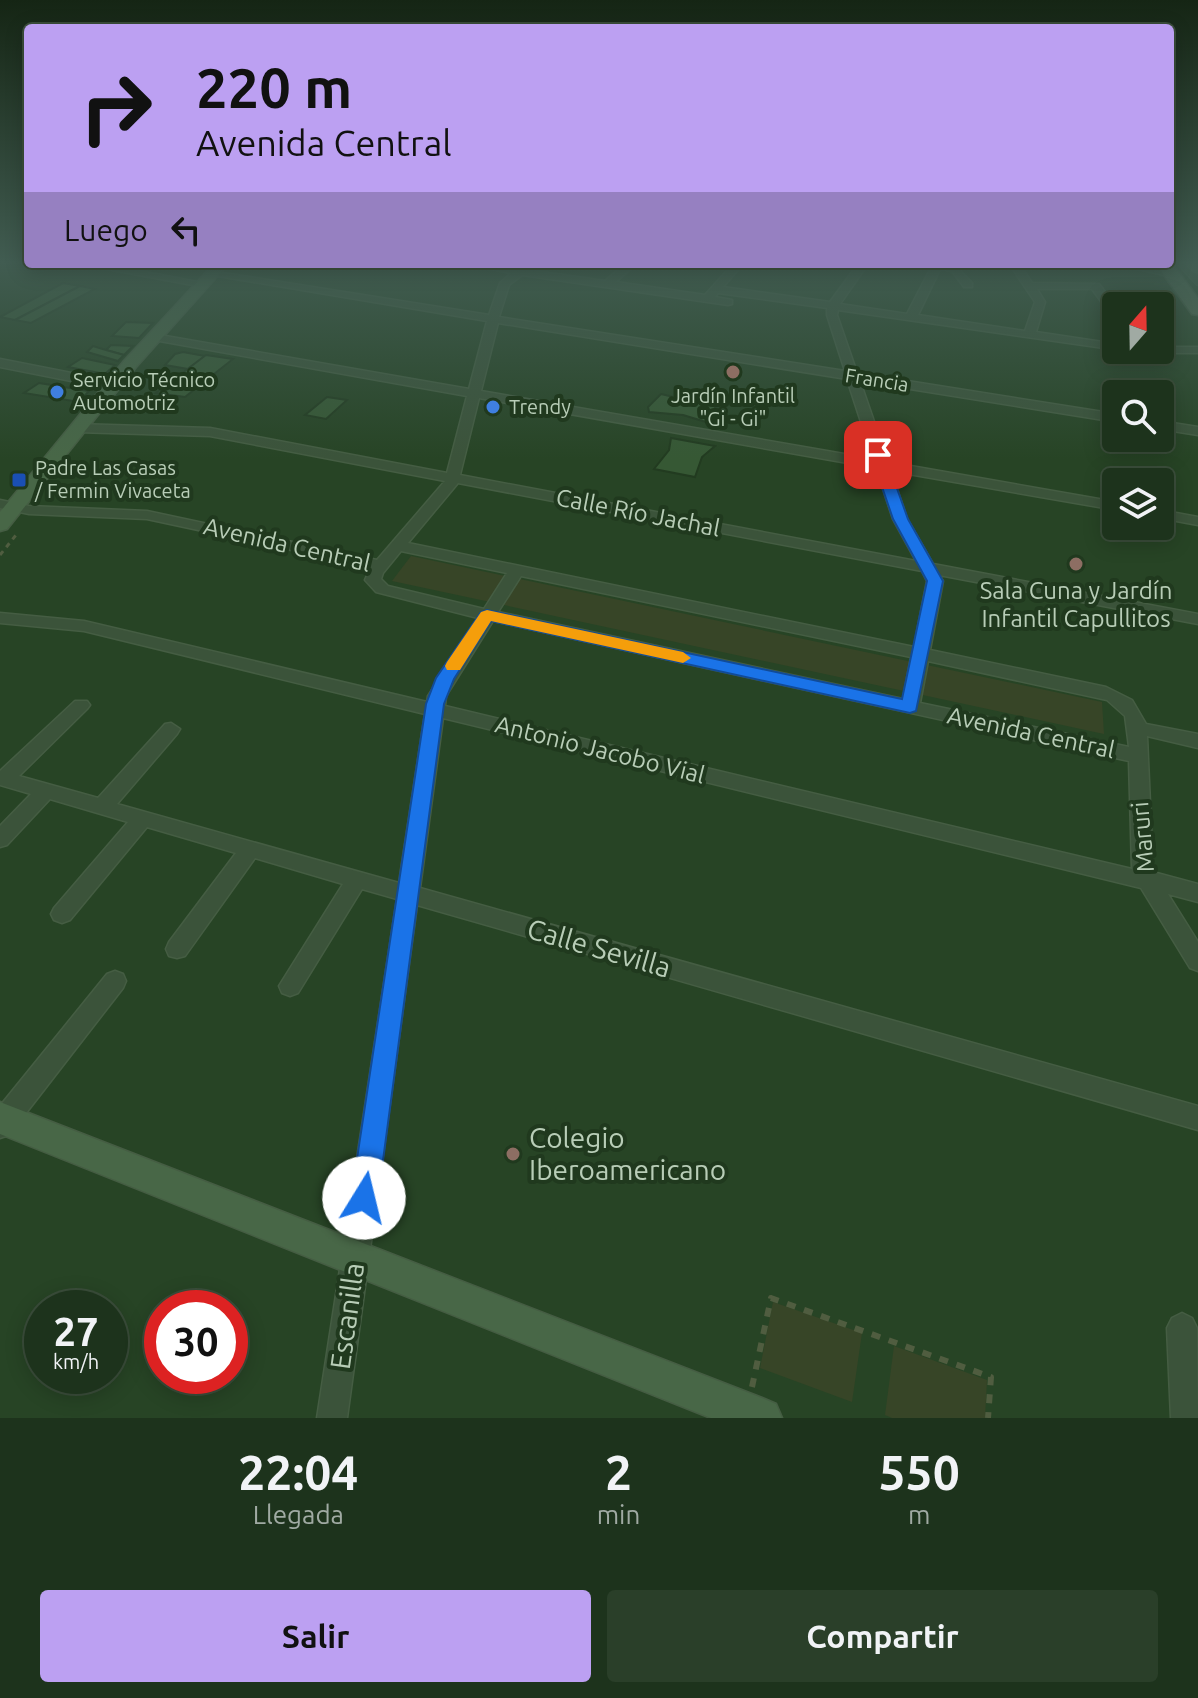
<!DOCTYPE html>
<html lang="es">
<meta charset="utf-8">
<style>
body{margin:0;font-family:Ubuntu,sans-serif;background:#2a3f29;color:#f1f3f6;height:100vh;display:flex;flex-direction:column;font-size:30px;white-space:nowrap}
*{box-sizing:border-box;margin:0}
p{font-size:26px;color:#a0aaa3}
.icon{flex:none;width:44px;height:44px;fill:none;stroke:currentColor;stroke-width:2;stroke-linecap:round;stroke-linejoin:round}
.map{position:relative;height:1418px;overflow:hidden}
.details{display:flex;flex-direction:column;background:#1d331c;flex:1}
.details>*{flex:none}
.top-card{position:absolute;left:24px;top:24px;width:1150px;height:244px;border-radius:8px;box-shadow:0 4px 20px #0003,0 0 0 2px #3b4e3b;background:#bca0f2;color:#111;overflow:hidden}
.needle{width:52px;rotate:20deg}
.tools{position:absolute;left:1102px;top:292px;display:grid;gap:16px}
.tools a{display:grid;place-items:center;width:72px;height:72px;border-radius:8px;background:#1d331c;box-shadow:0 4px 20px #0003,0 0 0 2px #3b4e3b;font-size:40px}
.speed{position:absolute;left:24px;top:1290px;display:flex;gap:16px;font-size:40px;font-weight:700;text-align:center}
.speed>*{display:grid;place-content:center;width:104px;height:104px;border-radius:50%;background:#1d331c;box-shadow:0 4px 20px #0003,0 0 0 2px #3b4e3b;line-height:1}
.speed small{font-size:20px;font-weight:400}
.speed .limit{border:12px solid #d22;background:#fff;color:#111}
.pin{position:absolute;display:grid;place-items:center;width:68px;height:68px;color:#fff;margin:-34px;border-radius:16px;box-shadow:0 4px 12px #0006}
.me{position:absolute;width:88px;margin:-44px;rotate:9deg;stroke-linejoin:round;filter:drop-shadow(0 0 6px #0008)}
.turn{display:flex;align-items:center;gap:28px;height:168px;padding:0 40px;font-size:36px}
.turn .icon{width:104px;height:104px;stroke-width:2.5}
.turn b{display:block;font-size:56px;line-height:68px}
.then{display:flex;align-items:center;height:76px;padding:0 40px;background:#0003;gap:16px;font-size:30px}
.eta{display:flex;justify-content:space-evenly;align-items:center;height:136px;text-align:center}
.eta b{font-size:48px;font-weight:700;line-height:56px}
.button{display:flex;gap:16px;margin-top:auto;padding:16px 40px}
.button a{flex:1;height:92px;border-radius:8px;background:#bca0f2;color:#111;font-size:32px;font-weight:700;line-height:92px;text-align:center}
.button a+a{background:#2a3f29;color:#f1f3f6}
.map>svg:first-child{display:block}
.green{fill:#374527}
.building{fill:#365834;stroke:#223b20;stroke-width:2}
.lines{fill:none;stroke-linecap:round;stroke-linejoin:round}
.service-casing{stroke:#455d43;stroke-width:8}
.minor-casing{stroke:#455d43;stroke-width:3}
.tertiary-casing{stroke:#455d43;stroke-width:3}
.secondary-casing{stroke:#455d43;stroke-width:3}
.primary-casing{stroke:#455d43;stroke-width:3}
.path-far1{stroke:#505d40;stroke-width:3;stroke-dasharray:5 5;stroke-linecap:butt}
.path{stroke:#505d40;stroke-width:6;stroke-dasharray:9 9;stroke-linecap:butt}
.service{stroke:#3b533a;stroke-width:6}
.minor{fill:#3b533a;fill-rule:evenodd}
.tertiary{fill:#3b533a;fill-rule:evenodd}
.secondary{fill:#486747;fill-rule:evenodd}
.primary{fill:#597358;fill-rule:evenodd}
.route{fill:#1a73e8;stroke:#114b97;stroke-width:2}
.slow{fill:#f59e0b}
.education-dot{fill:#8d6e63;stroke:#20391e;stroke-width:3}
.shop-dot{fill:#3f7fe0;stroke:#20391e;stroke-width:3}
.transit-dot{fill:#1a4fb4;stroke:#20391e;stroke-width:3}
.labels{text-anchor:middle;stroke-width:8;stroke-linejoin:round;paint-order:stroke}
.far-poi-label{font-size:20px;fill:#b8cdb7;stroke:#20391e;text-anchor:start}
.far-street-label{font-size:20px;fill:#b8cdb7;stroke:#20391e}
.street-label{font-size:24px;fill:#b8cdb7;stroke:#20391e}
.poi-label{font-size:24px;fill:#b8cdb7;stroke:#20391e}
.near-street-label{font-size:28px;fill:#b8cdb7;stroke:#20391e}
.near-poi-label{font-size:28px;fill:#b8cdb7;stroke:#20391e;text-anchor:start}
</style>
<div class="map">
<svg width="1198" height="1418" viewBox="0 0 1198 1418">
<rect width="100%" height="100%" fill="#274425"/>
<g class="green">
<polygon points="411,556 1102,702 1104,734 392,581"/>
<polygon points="773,1302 862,1333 852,1402 760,1368"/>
<polygon points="894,1346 987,1380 985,1418 892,1418 885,1415"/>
</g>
<g class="building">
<polygon points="63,283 80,286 15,320 0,317"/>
<polygon points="80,286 95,289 31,323 15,320"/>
<polygon points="126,322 153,323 139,338 112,336"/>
<polygon points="111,345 133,346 124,355 106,350"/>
<polygon points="93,346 106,350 124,355 118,361 87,352"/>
<polygon points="183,352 205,356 188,369 165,365 175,354"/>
<polygon points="206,355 233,359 185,397 156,393"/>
<polygon points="82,358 115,365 105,374 68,367"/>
<polygon points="39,383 89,391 79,402 24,393"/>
<polygon points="661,394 695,402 718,403 706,422 683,415 649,412 648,407"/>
<polygon points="327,397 347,400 326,419 305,415"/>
<polygon points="671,438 715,446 702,457 695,477 654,469 669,450"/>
</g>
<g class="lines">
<defs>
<polyline id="service" points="1179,261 1198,282"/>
<g id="minor">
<polygon points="80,264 103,264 208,284 203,287"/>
<path d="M463,264L517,268L523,264H534L528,270L605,281L625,264H636L616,282L705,295L733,264H743L723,287L830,302L858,264H868L840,304L907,314L933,264L955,265L972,283V287H964L952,271L940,269L918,315L1025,331L1035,302L1012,268L1013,266H1021L1032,283L1099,284L1116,307V317L1112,316L1092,289H1037L1045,302L1036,332L1116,344L1118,350L838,310L837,315L857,373L1116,414V422L860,381L888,462L1116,502V510L891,471L907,519L933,564L1198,614V624L939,575L943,581L930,650L1106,687L1132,700L1146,724L1198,734V748L1147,736L1153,872L1198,884V902L1168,894L1198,942V971L1190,968L1141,888L443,718L420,888L1198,1106V1130L417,905L347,1418H317L397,899L362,889L298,993L290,996L282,993L279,986L343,884L255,858L185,956L177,958L169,956L166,949L169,942L236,853L147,827L70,920L62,923L54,920L51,914L54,908L128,822L50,799L7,845L0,847V826L31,794L0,785V771L75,701H87L90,705L87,709L19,776L98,798L165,724L171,723L180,729L177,734L117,804L399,883L425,714L84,631L0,623V613L84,621L427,702L428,696L478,618L376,592L365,580L371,567L147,519L29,514L0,508V500L29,506L147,511L377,560L445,481L210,436L76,432L70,428L76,424L210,428L447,473L467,396L154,340L148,337L154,334L469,389L487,321L206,274L211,271L489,315L500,283L511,273ZM522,275L728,305L732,304V300L715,297L718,293L827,308V315L845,371L499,317L509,285ZM498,323L847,379L873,459L481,391ZM479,398L876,468L893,519L916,561L460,475ZM458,483L922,571L927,581L914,647L408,543ZM401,551L507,573L484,609L388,586L381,579L383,573ZM521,576L911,657L903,699L498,612ZM493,621L1129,761L1132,869L445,706L446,696ZM928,661L1107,700L1125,716L1129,747L920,703Z"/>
<polygon points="1160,347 1198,347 1198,353 1143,353 1137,350 1160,350"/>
<polygon points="0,359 112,381 118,385 112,389 0,367"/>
<polygon points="1160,421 1198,427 1198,435 1160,429"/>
<polygon points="1160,510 1198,517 1198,525 1160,518"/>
<polygon points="115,971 123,974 126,981 123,988 9,1135 0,1138 0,1106 107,974"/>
<polygon points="1182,1313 1192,1318 1197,1328 1198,1418 1171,1418 1167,1328 1172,1318"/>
</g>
<polygon id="tertiary" points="1116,264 1144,264 1175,272 1169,276"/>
<g id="secondary">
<polygon points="214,264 228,264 136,367 7,529 0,531 0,512 124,361"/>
<polygon points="0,1102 762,1398 776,1404 782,1418 711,1418 0,1134"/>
</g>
<g id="primary">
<polygon points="1170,261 1198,298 1198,315 1192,314 1156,264 1170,264"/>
<polygon points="1182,261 1198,261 1198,274 1192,272"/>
</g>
</defs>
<use href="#service" class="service-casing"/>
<use href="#minor" class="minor-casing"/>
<use href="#tertiary" class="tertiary-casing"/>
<use href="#secondary" class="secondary-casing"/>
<use href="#primary" class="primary-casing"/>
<polyline class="path-far1" points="0,555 16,535"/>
<polyline class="path" points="752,1387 771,1298 991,1377 988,1418"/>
<use href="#service" class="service"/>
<use href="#minor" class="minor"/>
<use href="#tertiary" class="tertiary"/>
<use href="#secondary" class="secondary"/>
<use href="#primary" class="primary"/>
</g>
<linearGradient id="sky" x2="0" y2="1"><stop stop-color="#152514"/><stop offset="0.57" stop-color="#415c51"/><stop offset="1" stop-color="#415c51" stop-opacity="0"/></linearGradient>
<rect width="1198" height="459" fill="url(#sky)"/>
<polygon class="route" points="878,451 885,455 908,519 943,581 916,711 910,713 491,621 454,679 444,704 378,1198 374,1207 364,1211 355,1207 351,1198 426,704 436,678 481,612 487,610 902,699 927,581 893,519 871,455"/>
<polygon class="slow" points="487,610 683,652 691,658 683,663 491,621 460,670 447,670 445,666 447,662 481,612"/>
<g class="education-dot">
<circle cx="733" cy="372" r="8"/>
<circle cx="1076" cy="564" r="8"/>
<circle cx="513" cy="1154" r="8"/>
</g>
<g class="shop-dot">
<circle cx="57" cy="392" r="8"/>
<circle cx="493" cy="407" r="8"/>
</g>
<rect class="transit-dot" x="11" y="472" width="16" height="16" rx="4"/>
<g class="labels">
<g class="far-poi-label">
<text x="73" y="387">Servicio Técnico<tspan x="73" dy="23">Automotriz</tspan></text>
<text x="733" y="403" text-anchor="middle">Jardín Infantil<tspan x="733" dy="23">"Gi - Gi"</tspan></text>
<text x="509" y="414">Trendy</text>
<text x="35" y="475">Padre Las Casas<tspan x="35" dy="23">/ Fermin Vivaceta</tspan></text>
</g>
<g class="far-street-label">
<text transform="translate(877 380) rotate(9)" y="7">Francia</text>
</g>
<g class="street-label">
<text transform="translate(638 513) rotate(11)" y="8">Calle Río Jachal</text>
<text transform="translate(287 545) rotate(13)" y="8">Avenida Central</text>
<text transform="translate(1031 733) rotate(12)" y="8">Avenida Central</text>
<text transform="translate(600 750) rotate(14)" y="8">Antonio Jacobo Vial</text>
<text transform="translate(1143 837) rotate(-95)" y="8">Maruri</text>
</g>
<g class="poi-label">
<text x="1076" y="599">Sala Cuna y Jardín<tspan x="1076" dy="28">Infantil Capullitos</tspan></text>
</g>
<g class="near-street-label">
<text transform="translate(599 948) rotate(16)" y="10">Calle Sevilla</text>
<text transform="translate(347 1316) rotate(-82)" y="10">Escanilla</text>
</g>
<g class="near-poi-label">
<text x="529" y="1148">Colegio<tspan x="529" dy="32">Iberoamericano</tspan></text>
</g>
</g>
</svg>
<div class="tools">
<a><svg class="needle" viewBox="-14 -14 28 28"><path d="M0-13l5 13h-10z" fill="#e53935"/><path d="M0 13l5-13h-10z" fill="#a0aaa3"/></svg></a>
<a><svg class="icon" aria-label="search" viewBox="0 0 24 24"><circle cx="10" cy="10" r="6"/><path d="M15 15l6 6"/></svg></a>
<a><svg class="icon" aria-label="layers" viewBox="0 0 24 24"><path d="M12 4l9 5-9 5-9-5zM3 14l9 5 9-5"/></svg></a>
</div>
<div class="speed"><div>27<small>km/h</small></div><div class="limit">30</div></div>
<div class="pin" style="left:878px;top:455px;background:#d93025"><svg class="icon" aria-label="arrive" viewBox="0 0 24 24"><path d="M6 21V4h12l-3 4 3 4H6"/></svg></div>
<svg class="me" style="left:364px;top:1198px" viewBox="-20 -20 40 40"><circle r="19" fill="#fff"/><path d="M0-13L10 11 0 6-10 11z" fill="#1a73e8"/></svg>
<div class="top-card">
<div class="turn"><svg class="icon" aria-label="right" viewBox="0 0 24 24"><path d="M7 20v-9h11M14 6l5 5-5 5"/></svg><div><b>220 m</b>Avenida Central</div></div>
<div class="then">Luego<svg class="icon" aria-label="left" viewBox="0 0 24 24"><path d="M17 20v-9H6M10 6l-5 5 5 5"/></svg></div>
</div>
</div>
<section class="details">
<div class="eta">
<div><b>22:04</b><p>Llegada</p></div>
<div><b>2</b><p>min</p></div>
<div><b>550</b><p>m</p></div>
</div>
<div class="button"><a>Salir</a><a>Compartir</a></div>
</section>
